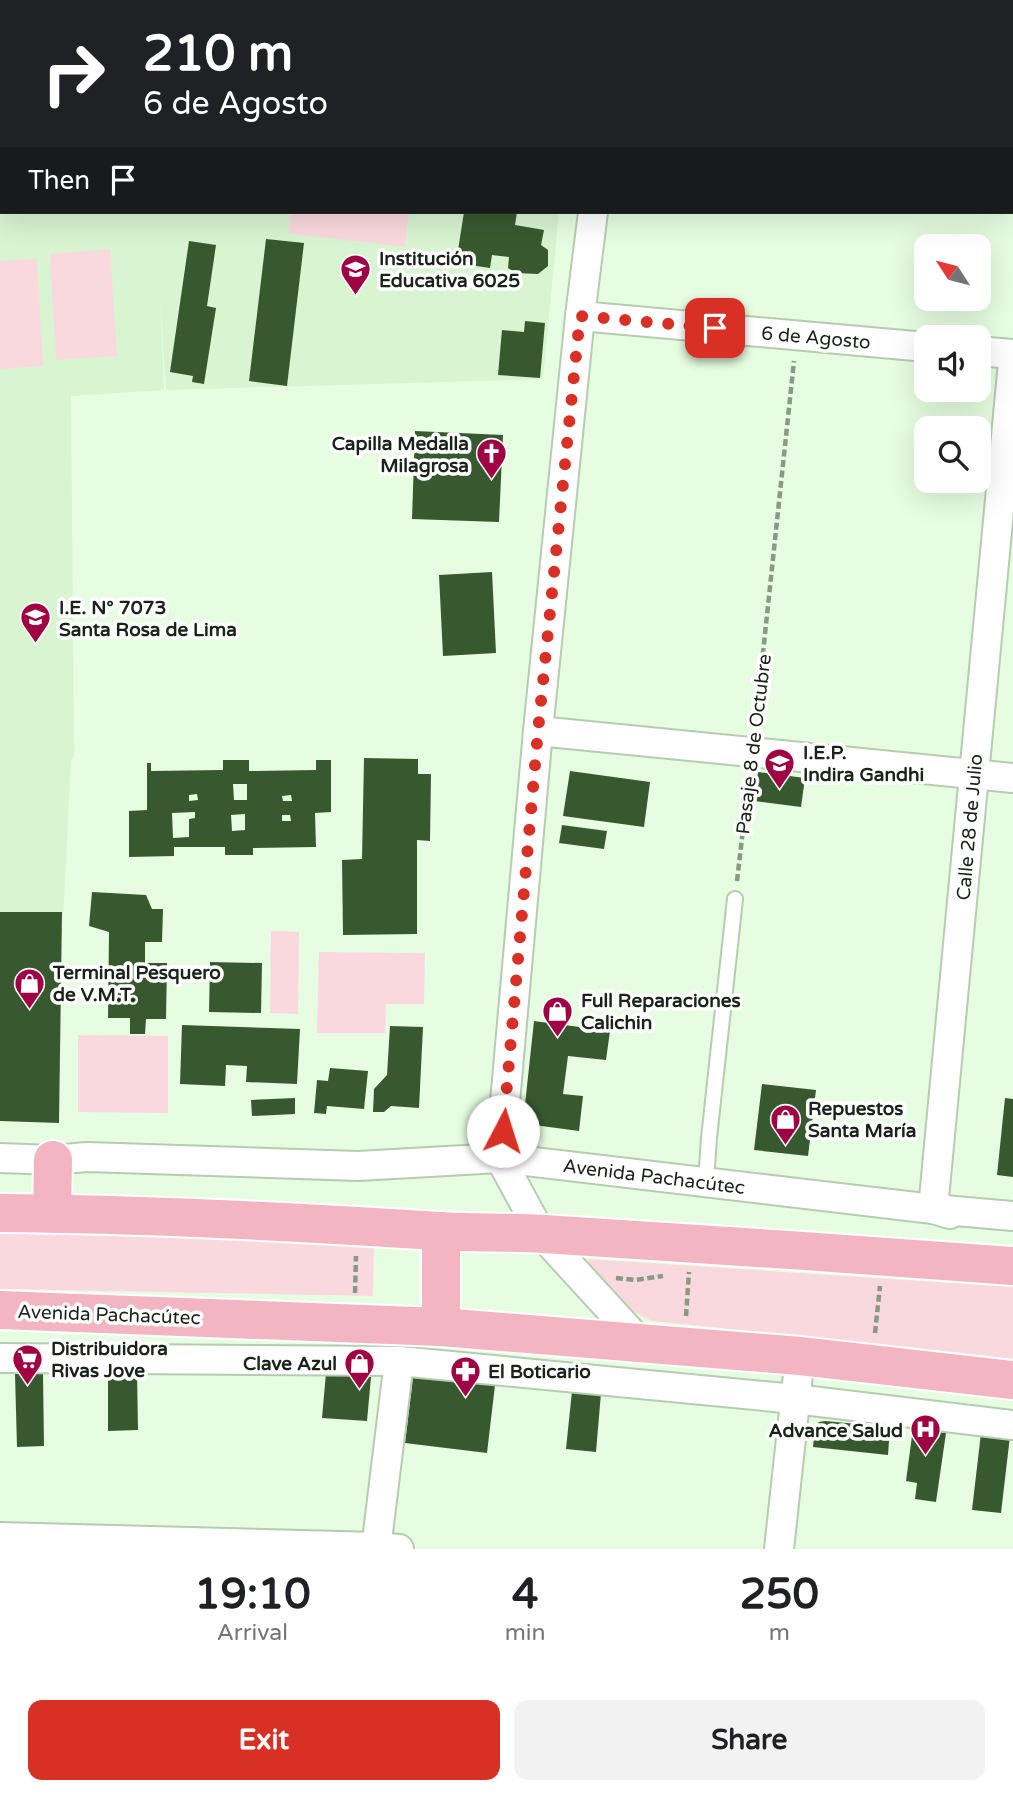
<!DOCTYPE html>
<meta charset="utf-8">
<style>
body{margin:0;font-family:"Varela Round",sans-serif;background:#f2f2f2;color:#202124;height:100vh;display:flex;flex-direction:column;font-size:26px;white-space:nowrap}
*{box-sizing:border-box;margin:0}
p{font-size:23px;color:#757577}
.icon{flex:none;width:38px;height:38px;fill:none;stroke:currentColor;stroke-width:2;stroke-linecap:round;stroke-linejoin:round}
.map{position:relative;height:1549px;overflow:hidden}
.side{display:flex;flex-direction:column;background:#fff;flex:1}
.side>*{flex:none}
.guide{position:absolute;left:0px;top:0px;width:1013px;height:214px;box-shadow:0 7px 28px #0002;background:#202124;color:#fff;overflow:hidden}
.needle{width:46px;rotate:306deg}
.tools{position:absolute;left:914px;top:234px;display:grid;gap:14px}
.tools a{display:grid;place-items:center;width:77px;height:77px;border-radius:14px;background:#fff;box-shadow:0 7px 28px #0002;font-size:35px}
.pin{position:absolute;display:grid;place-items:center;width:60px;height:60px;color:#fff;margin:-30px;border-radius:14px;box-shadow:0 4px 10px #0006}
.me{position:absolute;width:77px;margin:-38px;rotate:5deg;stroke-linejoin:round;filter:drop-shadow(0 0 5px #0008)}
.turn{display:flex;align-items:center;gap:24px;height:147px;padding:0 28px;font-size:32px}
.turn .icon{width:91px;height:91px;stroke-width:2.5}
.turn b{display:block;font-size:49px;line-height:60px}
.then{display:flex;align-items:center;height:66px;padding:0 28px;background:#0003;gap:14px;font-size:26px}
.eta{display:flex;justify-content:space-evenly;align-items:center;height:119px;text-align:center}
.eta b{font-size:42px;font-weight:700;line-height:49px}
.primary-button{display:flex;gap:14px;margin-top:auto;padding:14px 28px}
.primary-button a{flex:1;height:80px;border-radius:14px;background:#d93025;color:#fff;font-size:28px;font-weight:700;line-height:80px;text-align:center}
.primary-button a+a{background:#f2f2f2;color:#202124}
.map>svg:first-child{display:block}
.built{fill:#d8f4d1}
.green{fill:#fad9de}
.building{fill:#385930;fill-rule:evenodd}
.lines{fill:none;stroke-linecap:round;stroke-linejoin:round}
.service-casing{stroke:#b6ccb1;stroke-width:18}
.minor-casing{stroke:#b6ccb1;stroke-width:32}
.secondary-casing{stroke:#b6ccb1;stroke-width:42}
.primary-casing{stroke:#fff;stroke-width:42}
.path{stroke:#889985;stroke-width:4.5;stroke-dasharray:7 3.5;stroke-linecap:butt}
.service{stroke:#fff;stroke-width:14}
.minor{stroke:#fff;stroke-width:28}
.secondary{stroke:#fadae0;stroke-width:38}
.primary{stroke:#f4b5c2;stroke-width:38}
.route{stroke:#d93025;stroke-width:12;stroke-dasharray:0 21.6}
.labels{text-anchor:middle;stroke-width:7;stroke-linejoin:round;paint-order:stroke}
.poi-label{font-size:19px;font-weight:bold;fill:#1a2319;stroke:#fff;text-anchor:start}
.street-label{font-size:19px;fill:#1a2319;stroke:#fff}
</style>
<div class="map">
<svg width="1013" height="1549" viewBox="0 0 1013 1549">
<rect width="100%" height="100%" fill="#e6fde1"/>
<polygon class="built" points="30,212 559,212 543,379 166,390 160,298 164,390 71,396 74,755 71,761 63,918 0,918 0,213"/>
<g class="green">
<polygon points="0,0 48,0 48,2 2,2 2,96 0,96"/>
<polygon points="86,0 912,0 882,2 86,2"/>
<polygon points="291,212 409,212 405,247 288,233"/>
<polygon points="110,249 117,356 56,360 50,254"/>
<polygon points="37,259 43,366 0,369 0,261"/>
<polygon points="271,931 299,932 298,1014 270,1013"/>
<polygon points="319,952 425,953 424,1004 386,1004 385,1033 317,1033"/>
<polygon points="78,1035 168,1036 168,1113 78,1112"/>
<polygon points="0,1233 374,1243 373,1296 0,1289"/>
<polygon points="588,1259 1013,1287 1013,1361 923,1349 652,1321 630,1310 592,1271"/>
</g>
<g class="building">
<polygon points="464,212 517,212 515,225 544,230 541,245 548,250 548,266 538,274 516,273 508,268 509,257 492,255 490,268 456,263"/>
<polygon points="266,239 304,243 287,386 249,381"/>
<polygon points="189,241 216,245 207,306 216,308 204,384 192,382 193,376 170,372"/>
<polygon points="525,321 545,323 540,378 498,375 502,330 524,332"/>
<polygon points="415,431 503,435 499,522 412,519"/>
<polygon points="492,572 496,653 443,656 439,575"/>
<polygon points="364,758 418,759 418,774 431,774 430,841 417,840 417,934 343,935 342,860 362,859"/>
<path d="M223,760H249V771L316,770V760H331V812L315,813L316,847L253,848V855H225V847H174V856L129,857V811L147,810V763H151V771L223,770ZM233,784H247V800H234ZM197,794L198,800L189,801V795ZM291,795L292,801H283L282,796ZM195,812V818L189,819V837L173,838L172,813ZM245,814V830L232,831L231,815ZM282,815H290L291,821H282Z"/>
<polygon points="570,771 650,782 644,827 563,816"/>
<polygon points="758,772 805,778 801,807 754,801"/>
<polygon points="562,825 607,831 604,849 559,843"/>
<polygon points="92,892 146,895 152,909 163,909 162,942 145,942 145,963 167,963 166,1019 146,1019 145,1034 130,1034 130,1018 108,1018 109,932 89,926"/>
<polygon points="0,912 62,912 59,1123 0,1121"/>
<polygon points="210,962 262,963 261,1013 209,1012"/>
<polygon points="534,1021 610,1031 606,1060 568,1056 563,1094 583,1096 579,1131 534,1125 524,1114"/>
<polygon points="182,1025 300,1029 297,1084 246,1082 247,1066 226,1065 225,1086 180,1084"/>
<polygon points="390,1026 423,1027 419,1108 391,1106 384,1112 373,1112 374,1089 387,1075"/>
<polygon points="330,1068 368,1071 364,1109 327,1106 326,1114 314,1113 317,1080 328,1081"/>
<polygon points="762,1084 816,1090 808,1156 754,1150"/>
<polygon points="295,1098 295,1114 252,1116 251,1100"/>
<polygon points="1005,1098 1013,1099 1013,1177 997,1175"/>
<polygon points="137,1373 138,1430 108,1431 108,1374"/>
<polygon points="326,1373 371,1377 367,1421 322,1418"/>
<polygon points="15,1374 43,1374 44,1446 17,1447"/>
<polygon points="413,1377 495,1385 487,1453 405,1443"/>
<polygon points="572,1391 601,1393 596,1452 566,1449"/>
<polygon points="825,1421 890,1427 888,1455 813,1447 815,1427 819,1422"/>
<polygon points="913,1428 946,1433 936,1502 915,1499 917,1483 906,1481"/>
<polygon points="981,1433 1010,1436 1001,1513 972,1510"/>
</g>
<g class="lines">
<defs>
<polyline id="service" points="706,1182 709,1138 735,899"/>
<g id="minor">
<polyline points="70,2 70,0"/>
<polyline points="593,212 580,316 538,731 500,1158 541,1234 640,1342"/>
<polyline points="580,316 926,347"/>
<polyline points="978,351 1013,354"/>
<polyline points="538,731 1013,778"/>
<polyline points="0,1158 53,1160 87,1157 358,1166 500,1158 933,1209 1013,1216"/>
<polyline points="950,1214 933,1209 1013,362"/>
<polyline points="0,1358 399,1361 795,1399 1013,1425"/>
<polyline points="0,1537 377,1547 399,1549"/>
<polyline points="376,1549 399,1361"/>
<polyline points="779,1549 800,1356"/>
</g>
<g id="secondary">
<polyline points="1012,8 1013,8"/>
<polyline points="0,113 2,112"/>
</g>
<g id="primary">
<path d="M0,1213C146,1214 292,1222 438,1231C473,1233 509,1232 544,1234C700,1244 857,1254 1013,1266"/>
<polyline points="52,1213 53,1160"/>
<polyline points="441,1231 441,1327"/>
<polyline points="0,1310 441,1327 800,1356 1013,1380"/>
</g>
</defs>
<use href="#service" class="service-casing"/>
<use href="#minor" class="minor-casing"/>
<use href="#secondary" class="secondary-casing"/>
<use href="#primary" class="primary-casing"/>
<g class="path">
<polyline points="755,728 794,361"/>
<polyline points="737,881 749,778"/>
<polyline points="616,1278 635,1280 663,1276"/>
<polyline points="355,1293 356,1256"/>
<polyline points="686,1316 689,1272"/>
<polyline points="875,1333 880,1286"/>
</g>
<use href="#service" class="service"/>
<use href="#minor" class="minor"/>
<use href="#secondary" class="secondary"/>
<use href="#primary" class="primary"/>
</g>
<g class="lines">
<polyline class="route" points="503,1131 538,731 580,316 715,328"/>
</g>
<defs>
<symbol id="school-pin" viewBox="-11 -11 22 30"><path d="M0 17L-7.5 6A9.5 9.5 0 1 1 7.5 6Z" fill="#a00343" stroke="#fff"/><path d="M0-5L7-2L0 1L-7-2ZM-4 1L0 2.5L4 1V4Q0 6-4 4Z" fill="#fff"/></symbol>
<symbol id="church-pin" viewBox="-11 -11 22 30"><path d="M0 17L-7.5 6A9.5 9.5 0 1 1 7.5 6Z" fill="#a00343" stroke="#fff"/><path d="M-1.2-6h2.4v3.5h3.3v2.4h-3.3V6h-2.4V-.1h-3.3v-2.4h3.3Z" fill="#fff"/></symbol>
<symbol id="shop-pin" viewBox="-11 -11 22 30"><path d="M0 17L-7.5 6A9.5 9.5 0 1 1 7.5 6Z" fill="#a00343" stroke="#fff"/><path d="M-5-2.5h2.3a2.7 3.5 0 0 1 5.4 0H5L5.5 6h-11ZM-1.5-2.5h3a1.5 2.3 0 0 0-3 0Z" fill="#fff"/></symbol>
<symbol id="supermarket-pin" viewBox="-11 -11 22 30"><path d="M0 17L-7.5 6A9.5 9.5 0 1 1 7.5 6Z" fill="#a00343" stroke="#fff"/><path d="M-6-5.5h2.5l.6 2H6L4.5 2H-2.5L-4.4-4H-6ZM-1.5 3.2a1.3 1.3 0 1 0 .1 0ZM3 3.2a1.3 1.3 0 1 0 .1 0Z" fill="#fff"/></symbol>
<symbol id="pharmacy-pin" viewBox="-11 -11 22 30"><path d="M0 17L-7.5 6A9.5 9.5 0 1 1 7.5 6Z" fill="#a00343" stroke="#fff"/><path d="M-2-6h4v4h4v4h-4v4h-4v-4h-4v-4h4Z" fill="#fff"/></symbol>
<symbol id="hospital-pin" viewBox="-11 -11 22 30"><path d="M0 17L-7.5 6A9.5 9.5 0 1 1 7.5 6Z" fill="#a00343" stroke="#fff"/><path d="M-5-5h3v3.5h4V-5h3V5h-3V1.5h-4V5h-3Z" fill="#fff"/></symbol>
</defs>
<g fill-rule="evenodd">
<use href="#school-pin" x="338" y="252" width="35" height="47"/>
<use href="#church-pin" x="474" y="436" width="35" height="47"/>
<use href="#school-pin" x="18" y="600" width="35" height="47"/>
<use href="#school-pin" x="762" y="746" width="35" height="47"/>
<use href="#shop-pin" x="12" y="966" width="35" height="47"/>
<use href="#shop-pin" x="540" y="994" width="35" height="47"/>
<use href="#shop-pin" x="768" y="1102" width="35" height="47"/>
<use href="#supermarket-pin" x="10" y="1342" width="35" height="47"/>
<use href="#shop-pin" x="342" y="1346" width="35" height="47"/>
<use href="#pharmacy-pin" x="448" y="1354" width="35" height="47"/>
<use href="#hospital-pin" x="908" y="1412" width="35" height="47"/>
</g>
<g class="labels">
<g class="poi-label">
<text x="379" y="265">Institución<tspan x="379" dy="22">Educativa 6025</tspan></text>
<text x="469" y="450" text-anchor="end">Capilla Medalla<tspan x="469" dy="22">Milagrosa</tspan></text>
<text x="59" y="614">I.E. N° 7073<tspan x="59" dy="22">Santa Rosa de Lima</tspan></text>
<text x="803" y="759">I.E.P.<tspan x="803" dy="22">Indira Gandhi</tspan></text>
<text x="53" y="979">Terminal Pesquero<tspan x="53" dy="22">de V.M.T.</tspan></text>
<text x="581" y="1007">Full Reparaciones<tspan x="581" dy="22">Calichin</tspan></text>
<text x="808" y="1115">Repuestos<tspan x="808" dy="22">Santa María</tspan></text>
<text x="51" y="1355">Distribuidora<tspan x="51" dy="22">Rivas Jove</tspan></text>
<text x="337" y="1370" text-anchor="end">Clave Azul</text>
<text x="488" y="1378">El Boticario</text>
<text x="903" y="1437" text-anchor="end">Advance Salud</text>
</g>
<g class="street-label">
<text transform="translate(816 337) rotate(5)" y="7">6 de Agosto</text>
<text transform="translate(753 744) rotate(-83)" y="7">Pasaje 8 de Octubre</text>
<text transform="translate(969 827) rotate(-85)" y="7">Calle 28 de Julio</text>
<text transform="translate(654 1176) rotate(7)" y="7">Avenida Pachacútec</text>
<text transform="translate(109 1314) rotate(2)" y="7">Avenida Pachacútec</text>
</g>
</g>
</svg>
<div class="tools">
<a><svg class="needle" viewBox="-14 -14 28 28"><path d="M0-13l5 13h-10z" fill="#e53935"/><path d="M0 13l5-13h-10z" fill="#757577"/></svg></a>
<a><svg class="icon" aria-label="sound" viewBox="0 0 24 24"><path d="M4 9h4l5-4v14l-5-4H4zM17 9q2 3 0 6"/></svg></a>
<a><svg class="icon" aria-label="search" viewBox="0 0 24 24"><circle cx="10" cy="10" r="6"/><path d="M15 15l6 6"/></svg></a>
</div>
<div class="pin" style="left:715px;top:328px;background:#d93025"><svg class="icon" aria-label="arrive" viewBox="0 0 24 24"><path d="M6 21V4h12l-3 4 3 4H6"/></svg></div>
<svg class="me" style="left:503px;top:1131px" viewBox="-20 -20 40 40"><circle r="19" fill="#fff"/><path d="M0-13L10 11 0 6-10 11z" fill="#d93025"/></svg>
<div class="guide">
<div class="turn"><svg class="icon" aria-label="right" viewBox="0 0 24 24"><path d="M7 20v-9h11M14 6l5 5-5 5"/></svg><div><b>210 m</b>6 de Agosto</div></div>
<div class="then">Then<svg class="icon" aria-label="arrive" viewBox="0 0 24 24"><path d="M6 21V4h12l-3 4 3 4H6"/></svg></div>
</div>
</div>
<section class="side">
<div class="eta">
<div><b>19:10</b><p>Arrival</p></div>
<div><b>4</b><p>min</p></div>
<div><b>250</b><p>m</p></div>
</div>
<div class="primary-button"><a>Exit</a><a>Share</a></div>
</section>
